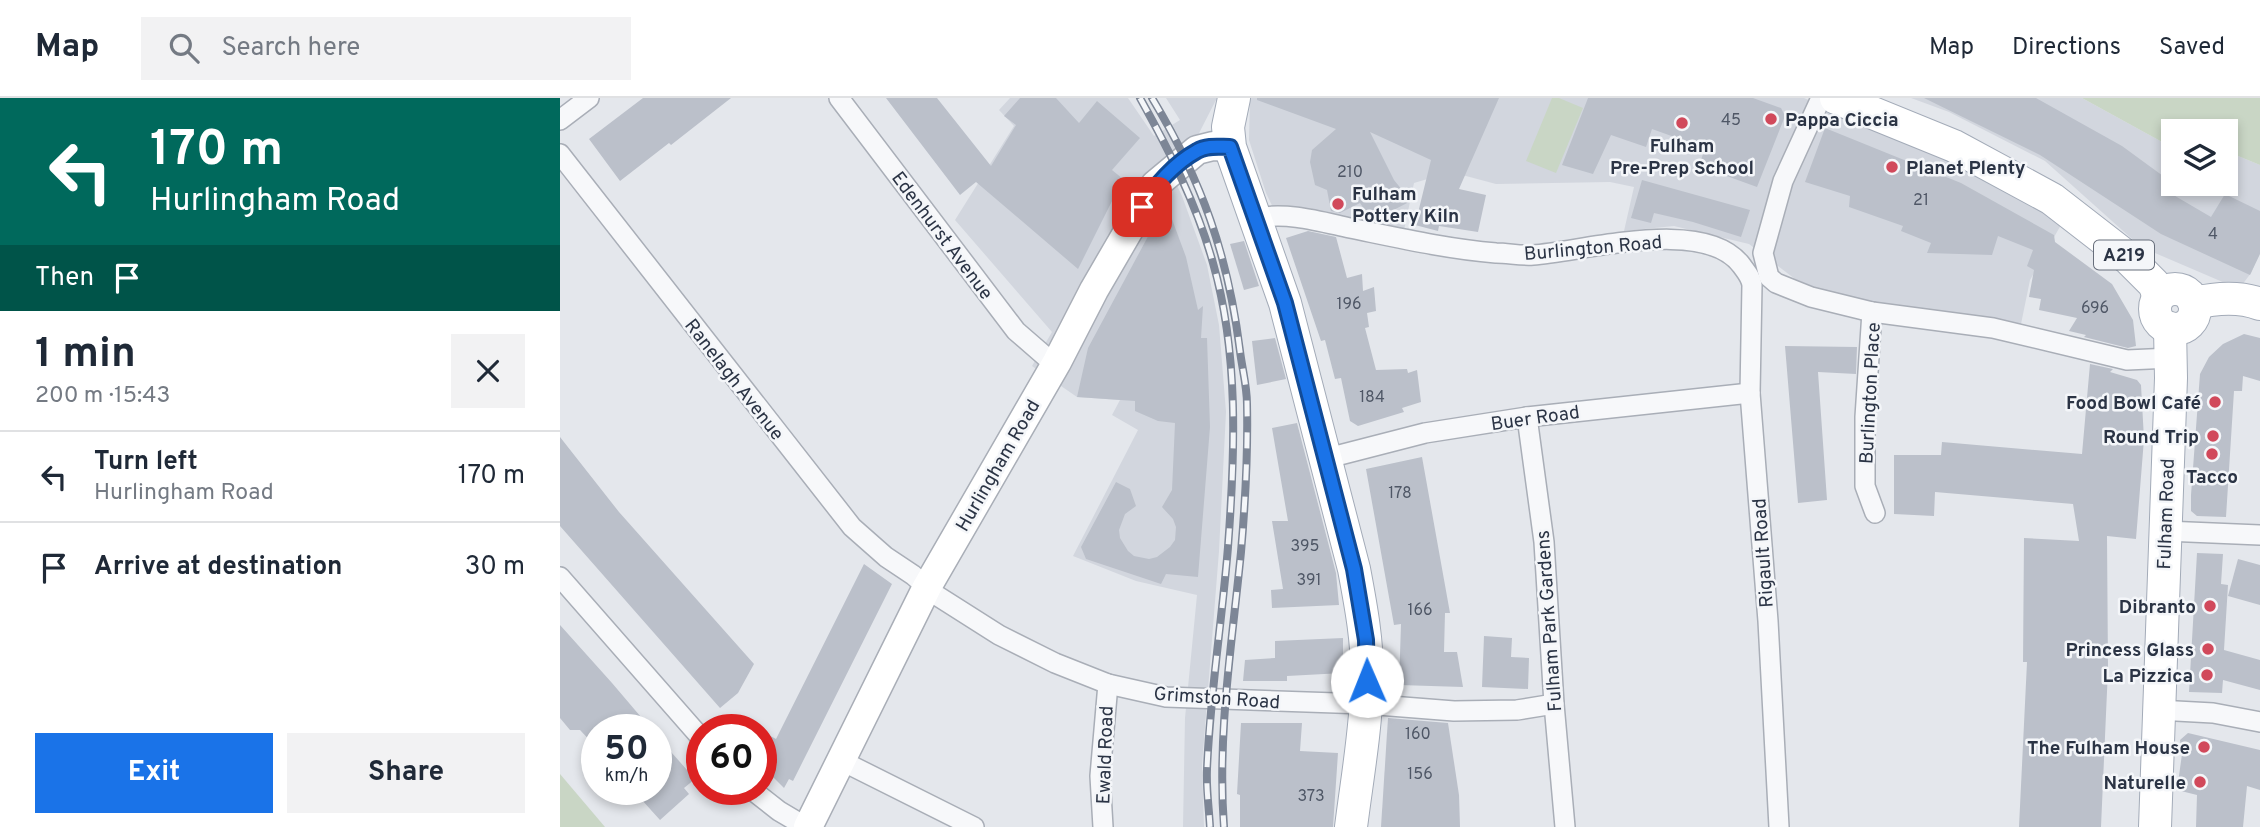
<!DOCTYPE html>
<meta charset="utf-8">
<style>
body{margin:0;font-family:Overpass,sans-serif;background:#f2f2f3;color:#1f2937;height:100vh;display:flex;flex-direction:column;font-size:26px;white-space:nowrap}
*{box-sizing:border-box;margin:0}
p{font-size:23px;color:#747a83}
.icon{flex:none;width:38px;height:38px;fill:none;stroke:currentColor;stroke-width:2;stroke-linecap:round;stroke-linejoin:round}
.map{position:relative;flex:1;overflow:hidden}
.drawer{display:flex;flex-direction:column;background:#fff;width:560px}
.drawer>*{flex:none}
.banner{background:#00695c;color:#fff;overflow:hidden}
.buttons{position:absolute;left:1601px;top:21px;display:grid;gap:14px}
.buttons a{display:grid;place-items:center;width:77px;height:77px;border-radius:0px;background:#fff;box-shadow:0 4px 10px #0003;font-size:35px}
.speed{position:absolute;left:21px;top:616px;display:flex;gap:14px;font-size:35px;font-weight:700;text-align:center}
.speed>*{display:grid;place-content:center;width:91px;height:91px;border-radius:50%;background:#fff;box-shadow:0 4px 10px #0003;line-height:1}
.speed small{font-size:18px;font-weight:400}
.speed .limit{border:10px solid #d22;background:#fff;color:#111}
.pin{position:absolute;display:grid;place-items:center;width:60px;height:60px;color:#fff;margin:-30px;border-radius:14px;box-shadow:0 4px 10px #0006}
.me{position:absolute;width:77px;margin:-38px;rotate:359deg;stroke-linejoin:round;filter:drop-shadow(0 0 5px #0008)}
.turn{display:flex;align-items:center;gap:24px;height:147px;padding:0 35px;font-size:32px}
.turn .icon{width:91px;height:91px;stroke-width:2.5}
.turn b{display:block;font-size:49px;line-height:60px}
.then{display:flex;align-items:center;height:66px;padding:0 35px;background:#0003;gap:14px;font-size:26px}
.round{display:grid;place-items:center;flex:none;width:74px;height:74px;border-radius:0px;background:#f2f2f3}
.headline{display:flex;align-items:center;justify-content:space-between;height:119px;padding:0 35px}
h1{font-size:42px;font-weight:700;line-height:52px}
.button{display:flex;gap:14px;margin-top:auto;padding:14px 35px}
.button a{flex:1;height:80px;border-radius:0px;background:#1a73e8;color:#fff;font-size:28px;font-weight:700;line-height:80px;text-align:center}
.button a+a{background:#f2f2f3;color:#1f2937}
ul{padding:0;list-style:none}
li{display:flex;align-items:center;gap:21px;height:91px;padding:0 35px;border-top:2px solid #e0e1e3}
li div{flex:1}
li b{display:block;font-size:26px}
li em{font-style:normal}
header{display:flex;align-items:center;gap:42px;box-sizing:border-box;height:98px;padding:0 35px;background:#fff;border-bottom:2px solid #e0e1e3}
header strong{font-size:33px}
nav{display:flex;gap:38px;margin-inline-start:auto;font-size:24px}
.search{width:490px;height:63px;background:#f2f2f3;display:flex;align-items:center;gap:18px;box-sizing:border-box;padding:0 24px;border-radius:0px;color:#747a83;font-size:26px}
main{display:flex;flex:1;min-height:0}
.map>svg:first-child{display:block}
.built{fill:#d2d6de}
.green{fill:#c9d6c5}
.building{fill:#bbc0ca}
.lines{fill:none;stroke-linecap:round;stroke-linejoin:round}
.street-casing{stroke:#a9aeb7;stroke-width:22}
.secondary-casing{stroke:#a9aeb7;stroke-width:31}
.primary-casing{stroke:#a3abb8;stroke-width:34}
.street{stroke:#f7f8fa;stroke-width:19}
.secondary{stroke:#fff;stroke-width:28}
.primary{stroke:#fff;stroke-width:32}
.rail-casing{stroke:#7d8696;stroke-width:8}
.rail{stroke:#f4f6f9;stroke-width:5;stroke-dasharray:16;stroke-linecap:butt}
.route-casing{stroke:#114b97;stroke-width:18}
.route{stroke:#1a73e8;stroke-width:12}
.poi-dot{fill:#d1495b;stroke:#f4f6f9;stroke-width:2.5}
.labels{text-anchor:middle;stroke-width:5;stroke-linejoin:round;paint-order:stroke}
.number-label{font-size:16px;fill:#4f5766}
.shield{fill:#f4f6f9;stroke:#676e7b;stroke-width:2}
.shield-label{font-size:18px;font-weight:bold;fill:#2b3445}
.poi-label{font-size:19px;font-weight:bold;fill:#2b3445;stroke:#f4f6f9;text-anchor:end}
.street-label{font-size:19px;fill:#2b3445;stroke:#f4f6f9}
</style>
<header>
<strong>Map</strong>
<div class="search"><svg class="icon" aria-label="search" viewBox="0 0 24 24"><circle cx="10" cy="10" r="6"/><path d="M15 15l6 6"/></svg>Search here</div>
<nav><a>Map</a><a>Directions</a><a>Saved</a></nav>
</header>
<main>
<section class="drawer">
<div class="banner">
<div class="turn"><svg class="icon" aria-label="left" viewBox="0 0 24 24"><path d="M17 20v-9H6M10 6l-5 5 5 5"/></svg><div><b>170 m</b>Hurlingham Road</div></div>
<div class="then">Then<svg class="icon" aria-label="arrive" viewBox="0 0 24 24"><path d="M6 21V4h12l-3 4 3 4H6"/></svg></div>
</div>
<div class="headline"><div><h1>1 min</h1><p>200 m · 15:43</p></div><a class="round"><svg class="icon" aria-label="close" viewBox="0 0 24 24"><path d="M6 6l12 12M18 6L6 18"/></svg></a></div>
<ul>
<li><svg class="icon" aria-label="left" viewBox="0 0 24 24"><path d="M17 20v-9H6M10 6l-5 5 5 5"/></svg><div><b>Turn left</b><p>Hurlingham Road</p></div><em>170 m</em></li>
<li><svg class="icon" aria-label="arrive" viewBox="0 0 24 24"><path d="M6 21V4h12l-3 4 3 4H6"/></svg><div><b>Arrive at destination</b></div><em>30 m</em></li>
</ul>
<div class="button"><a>Exit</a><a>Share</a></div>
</section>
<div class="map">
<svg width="1700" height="729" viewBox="0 0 1700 729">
<rect width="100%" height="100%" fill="#e4e7ec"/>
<g class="built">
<polygon points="450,0 568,0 594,38 620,22 606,0 657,0 635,43 604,60 622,98 647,167 659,227 666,314 659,453 642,667 644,729 623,729 625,620 637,497 576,483 513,458 578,332 552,317 560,302 517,299 472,268 492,234 395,122 454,28 439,12"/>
<polygon points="690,0 1244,0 1395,63 1502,125 1470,182 1461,226 1279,199 1235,181 1189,146 1114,128 1064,133 1074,89 1050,84 936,86 891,74 854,85 844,132 719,122 706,95 689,42"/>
<polygon points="1351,0 1522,0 1613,50 1614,86 1666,86 1666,53 1700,67 1700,154 1691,175 1679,191 1581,149 1485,63 1389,14"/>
</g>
<g class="green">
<polygon points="992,0 999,0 1023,10 996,75 966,63"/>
<polygon points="1522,0 1700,0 1700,67 1666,53 1666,33 1614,33 1613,50"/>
<polygon points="0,676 45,729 0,729"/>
</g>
<g class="building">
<polygon points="83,0 171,0 111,47 109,45 60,83 29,41"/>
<polygon points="326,0 377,0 431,68 456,27 444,18 460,0 496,0 519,25 537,3 580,40 552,72 563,81 518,171 416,84 400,97"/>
<polygon points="697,0 939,0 899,91 926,97 918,134 879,128 878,133 855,127 871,62 810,34 834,82 851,103 818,120 809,118 800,105 780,115 771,113 767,92 755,87 750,64 752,52 776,31 697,2"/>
<polygon points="1028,0 1193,0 1221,10 1225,18 1197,89 1139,68 1145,50 1092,31 1086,49 1051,37 1033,76 1002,67"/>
<polygon points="1364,0 1476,0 1562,48 1614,86 1610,95 1651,119 1665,96 1700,113 1700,156 1690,177 1601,136 1480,57"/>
<polygon points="1265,30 1401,85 1494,137 1495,144 1552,186 1573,222 1576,248 1568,250 1524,239 1526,237 1509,233 1517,220 1479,212 1481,201 1469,199 1474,172 1467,168 1473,152 1438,138 1432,157 1367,155 1371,145 1341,133 1343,128 1289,109 1290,98 1245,84"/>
<polygon points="1082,82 1190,112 1181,139 1133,124 1094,115 1091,125 1071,120"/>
<polygon points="606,105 626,159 638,212 643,208 641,240 647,240 650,329 638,479 606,476 601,486 526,461 521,449 556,384 570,391 576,408 565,416 559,432 560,440 568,453 574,458 589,461 597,459 610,449 615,442 616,429 613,421 602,409 612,392 615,325 598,323 575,313 575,303 517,299 528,250"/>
<polygon points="748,133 776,139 787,180 802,176 803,193 814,189 816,213 807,215 809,229 805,230 816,272 847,271 848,275 857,272 861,304 842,310 844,314 798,328 790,323 781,280 775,281 765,242 761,243 726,140"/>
<polygon points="684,143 699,188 684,192 670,146"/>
<polygon points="1684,236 1700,240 1700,283 1683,278 1682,293 1674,293 1666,419 1637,418 1631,413 1631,397 1640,276 1649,259 1663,246"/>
<polygon points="715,240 726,281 697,287 692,243"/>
<polygon points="1225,248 1297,249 1296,276 1258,274 1267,402 1238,405"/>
<polygon points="1530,266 1553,271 1550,274 1577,282 1581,287 1584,341 1576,441 1547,438 1548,571 1541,729 1459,729 1467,564 1463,564 1464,440 1519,443 1513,406 1375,394 1374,418 1334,416 1334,357 1381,357 1382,344 1522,356"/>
<polygon points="737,325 776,475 779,507 712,510 711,492 723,491 712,423 728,423 712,330"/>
<polygon points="0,339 59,414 194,566 178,595 160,610 0,428"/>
<polygon points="862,359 890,515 885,515 884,554 897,554 903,589 839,587 841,526 834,527 806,371"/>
<polygon points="1637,455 1663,456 1661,486 1668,487 1664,552 1700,562 1700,592 1663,582 1662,595 1629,594"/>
<polygon points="1678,461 1700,467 1700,507 1668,498"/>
<polygon points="304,466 332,486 233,683 229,681 224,690 201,667 201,633 216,641"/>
<polygon points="0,527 52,585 92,632 37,632 37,650 20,632 10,632 0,620"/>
<polygon points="924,538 952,540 951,559 969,560 968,591 922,589"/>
<polygon points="783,540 783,575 727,578 727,583 683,583 685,562 715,560 715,543"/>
<polygon points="828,620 888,625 899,697 900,729 821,729"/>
<polygon points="681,625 742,625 740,653 778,655 773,729 680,729 680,697 677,696"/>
<polygon points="1628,635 1700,652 1700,692 1687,688 1683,729 1636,729 1637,697 1617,692 1622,656 1620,642"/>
<polygon points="96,637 135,681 124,690 129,696 100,722 72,691 96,691"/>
</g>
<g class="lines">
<defs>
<g id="street">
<polyline points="279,0 456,233 486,259 497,264"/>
<polyline points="1261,0 1223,83 1203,155 1209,179 1216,185 1251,199 1312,214 1433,230 1567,262 1611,260"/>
<polyline points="0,22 29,0"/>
<polyline points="0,56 292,429 326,459 353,477 376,497 439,537 495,565 548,586 606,599 805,606 894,613 957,612 994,606"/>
<path d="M696,120C728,114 758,123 790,130C839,140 887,151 936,155C948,155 961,158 973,157C1026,153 1146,118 1182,168C1187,175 1191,179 1192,187L1190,295L1208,523L1219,729"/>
<polyline points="1312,214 1305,319 1305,388 1315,415"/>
<polyline points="967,319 984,444 994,606 1005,729"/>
<polyline points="764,361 865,335 967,319 1190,295"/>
<polyline points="1605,433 1700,437"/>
<polyline points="0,479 142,641"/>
<polyline points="1598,612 1653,615 1700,624"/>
<polyline points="282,663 414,729"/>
<polyline points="191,691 219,713 246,729"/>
<polyline points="543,729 540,678 548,586"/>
</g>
<polyline id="secondary" points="248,729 367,489 497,264 534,192 595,87 637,52 653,48 670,49"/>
<g id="primary">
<path d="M674,0L668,29L670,49L725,205L794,471C801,508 808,545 807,584C806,632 797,681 791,729"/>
<polyline points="1276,0 1394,48 1492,101 1568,160 1594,186 1599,198"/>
<circle cx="1615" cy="211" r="20"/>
<path d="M1634,205C1656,200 1679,198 1700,206"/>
<polyline points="1595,729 1611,280 1610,230"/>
</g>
</defs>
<use href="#street" class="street-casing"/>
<use href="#secondary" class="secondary-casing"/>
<use href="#primary" class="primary-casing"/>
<use href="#street" class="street"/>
<use href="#secondary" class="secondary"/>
<use href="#primary" class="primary"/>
<defs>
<g id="rail">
<path d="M580,0C609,52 637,107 653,165C679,256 675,355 668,449C662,523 650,597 647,671C646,690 649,710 650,729"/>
<path d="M592,0C642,83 668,157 680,253C682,270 687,288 687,306C688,352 685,408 681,454C672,546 657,637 664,729"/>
</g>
</defs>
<use href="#rail" class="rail-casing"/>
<use href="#rail" class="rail"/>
</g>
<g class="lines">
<defs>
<path id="route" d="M582,109C594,88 615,65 637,53C647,47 659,49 670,49L725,205L794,471L806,542L807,583"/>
</defs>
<use href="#route" class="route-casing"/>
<use href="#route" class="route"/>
</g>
<g class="poi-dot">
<circle cx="1211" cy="21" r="7"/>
<circle cx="1122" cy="25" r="7"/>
<circle cx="1332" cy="69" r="7"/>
<circle cx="778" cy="106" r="7"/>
<circle cx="1655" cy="304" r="7"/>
<circle cx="1653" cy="338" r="7"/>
<circle cx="1652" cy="356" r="7"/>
<circle cx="1650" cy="508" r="7"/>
<circle cx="1648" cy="551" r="7"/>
<circle cx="1647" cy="577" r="7"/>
<circle cx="1644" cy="649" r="7"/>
<circle cx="1640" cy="684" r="7"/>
</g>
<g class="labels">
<g class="number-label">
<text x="1171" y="27">45</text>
<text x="790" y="79">210</text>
<text x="1361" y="107">21</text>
<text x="1653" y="141">4</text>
<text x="789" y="211">196</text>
<text x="1535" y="215">696</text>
<text x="812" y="304">184</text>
<text x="840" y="400">178</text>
<text x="745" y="453">395</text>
<text x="749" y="487">391</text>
<text x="860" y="517">166</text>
<text x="858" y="641">160</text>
<text x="860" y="681">156</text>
<text x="751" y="703">373</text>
</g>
<rect class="shield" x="1534" y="142.5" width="60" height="29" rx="5"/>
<g class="shield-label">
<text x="1564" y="163">A219</text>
</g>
<g class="poi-label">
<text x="1225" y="28" text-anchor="start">Pappa Ciccia</text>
<text x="1122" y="54" text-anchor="middle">Fulham<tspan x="1122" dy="22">Pre-Prep School</tspan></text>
<text x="1346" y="76" text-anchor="start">Planet Plenty</text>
<text x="792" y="102" text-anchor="start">Fulham<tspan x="792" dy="22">Pottery Kiln</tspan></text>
<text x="1641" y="311">Food Bowl Café</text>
<text x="1639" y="345">Round Trip</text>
<text x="1652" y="385" text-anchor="middle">Tacco</text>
<text x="1636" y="515">Dibranto</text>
<text x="1634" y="558">Princess Glass</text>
<text x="1633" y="584">La Pizzica</text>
<text x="1630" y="656">The Fulham House</text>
<text x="1626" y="691">Naturelle</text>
</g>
<g class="street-label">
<text transform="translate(383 137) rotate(53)" y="7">Edenhurst Avenue</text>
<text transform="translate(1033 149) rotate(-5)" y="7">Burlington Road</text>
<text transform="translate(175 281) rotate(52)" y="7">Ranelagh Avenue</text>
<text transform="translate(1309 295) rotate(-87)" y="7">Burlington Place</text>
<text transform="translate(975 319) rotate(-8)" y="7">Buer Road</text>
<text transform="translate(437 367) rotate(-60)" y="7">Hurlingham Road</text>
<text transform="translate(1605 416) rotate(-88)" y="7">Fulham Road</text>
<text transform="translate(1202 455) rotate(-94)" y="7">Rigault Road</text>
<text transform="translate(988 523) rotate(-94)" y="7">Fulham Park Gardens</text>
<text transform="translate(657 599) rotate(4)" y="7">Grimston Road</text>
<text transform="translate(544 657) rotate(-88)" y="7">Ewald Road</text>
</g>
</g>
</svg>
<div class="buttons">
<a><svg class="icon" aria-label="layers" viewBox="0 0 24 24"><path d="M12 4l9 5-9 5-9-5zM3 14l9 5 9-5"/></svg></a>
</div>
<div class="speed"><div>50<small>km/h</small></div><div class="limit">60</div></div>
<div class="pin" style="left:582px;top:109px;background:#d93025"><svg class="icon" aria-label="arrive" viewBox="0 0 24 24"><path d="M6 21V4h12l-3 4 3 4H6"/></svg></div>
<svg class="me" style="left:807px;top:583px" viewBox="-20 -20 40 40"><circle r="19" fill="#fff"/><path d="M0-13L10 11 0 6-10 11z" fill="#1a73e8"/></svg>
</div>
</main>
